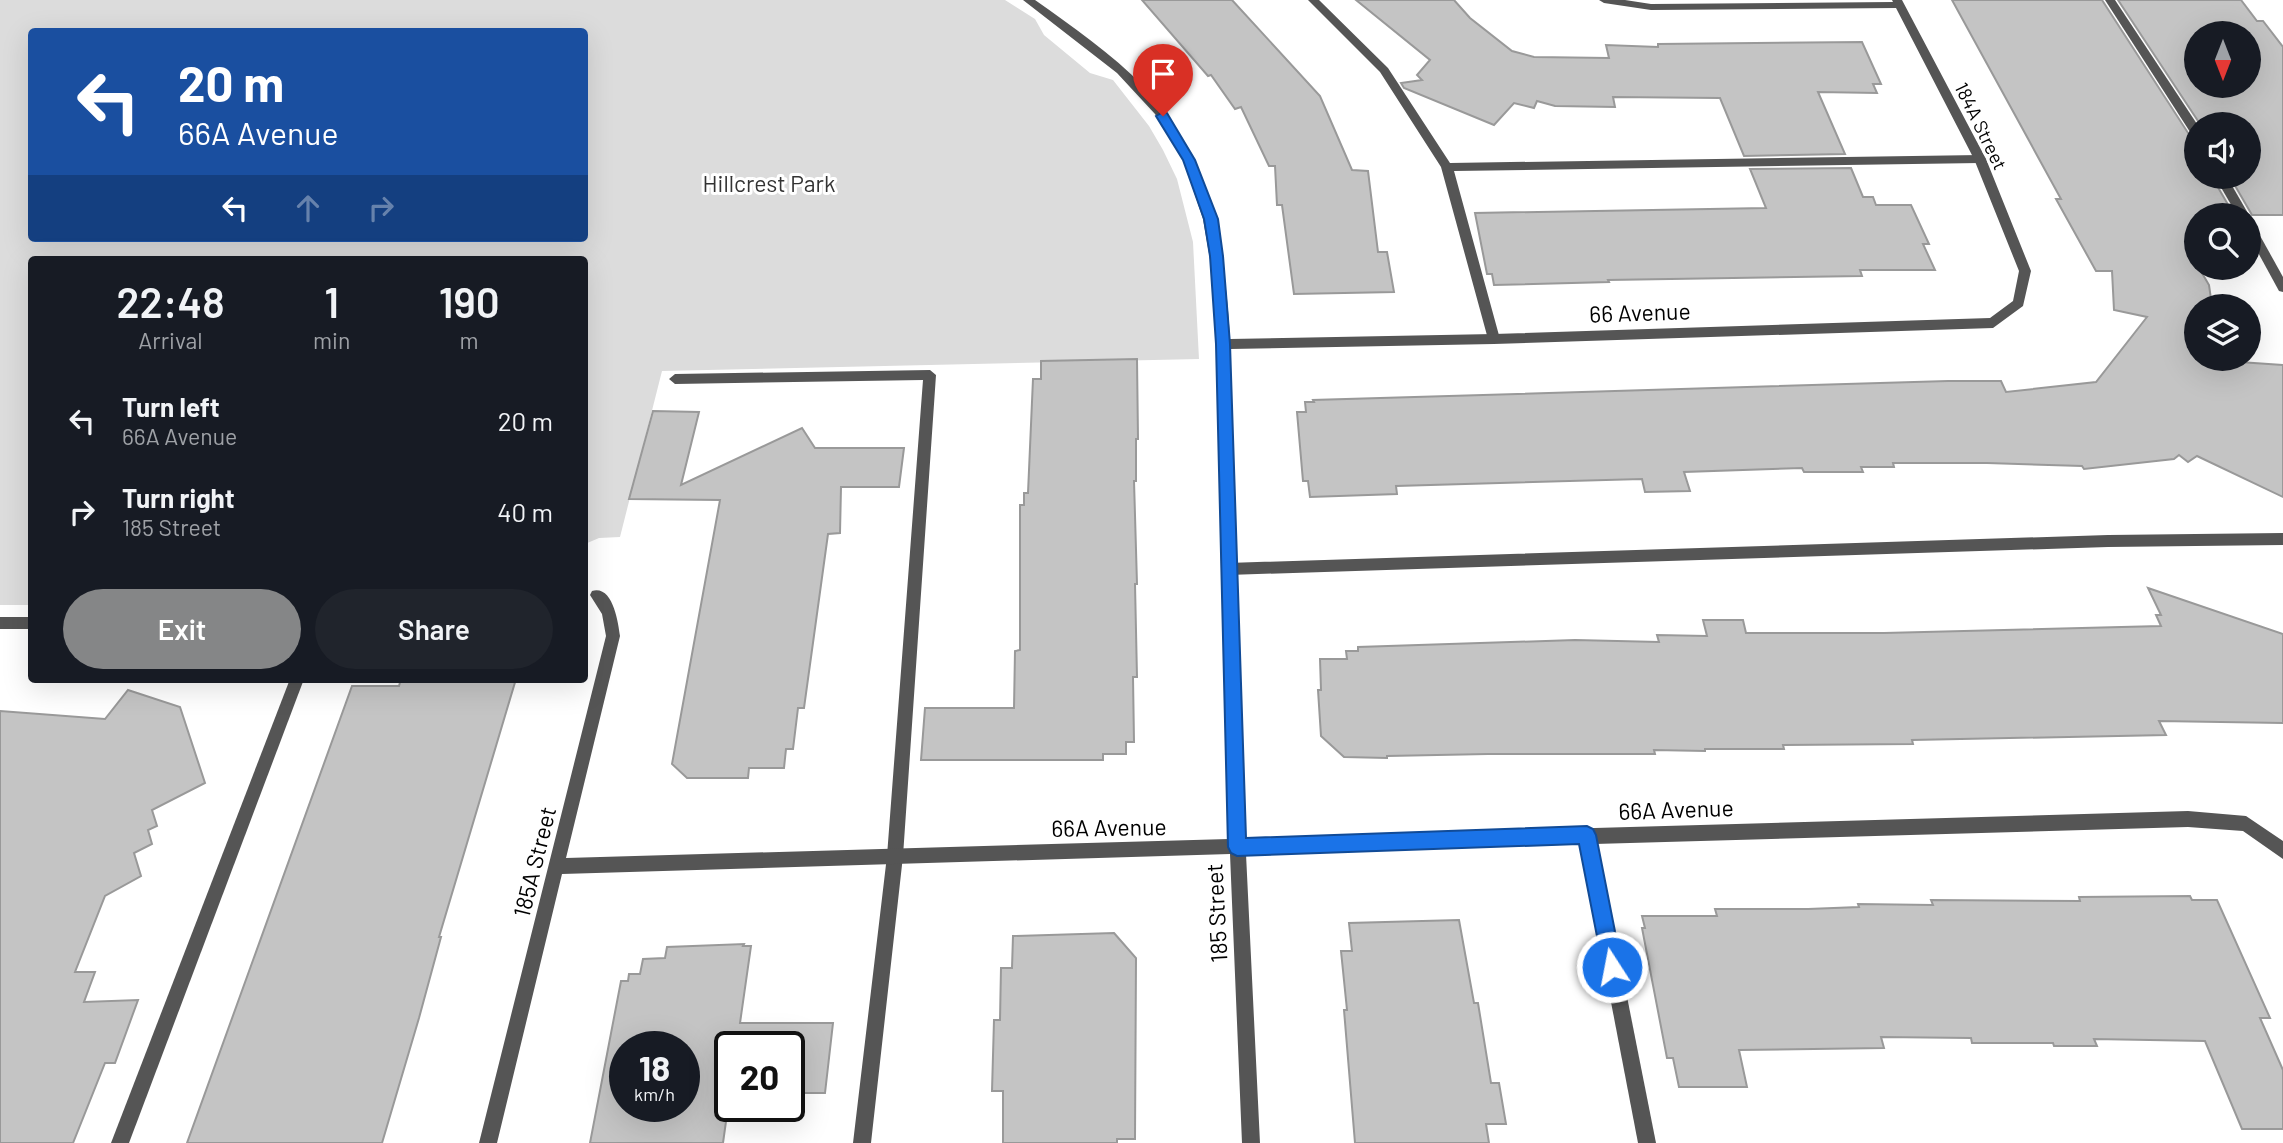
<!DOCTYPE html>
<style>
body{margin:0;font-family:Barlow,sans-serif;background:#20242c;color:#f1f3f6;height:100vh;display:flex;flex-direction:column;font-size:26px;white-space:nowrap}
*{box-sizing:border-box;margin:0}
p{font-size:23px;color:#9ea1a6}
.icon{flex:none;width:38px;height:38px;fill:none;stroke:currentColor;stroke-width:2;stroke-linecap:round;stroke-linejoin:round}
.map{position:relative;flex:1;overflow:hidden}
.sheet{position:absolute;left:28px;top:256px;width:560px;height:427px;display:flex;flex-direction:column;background:#171b24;border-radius:7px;box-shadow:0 7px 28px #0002}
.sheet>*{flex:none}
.banner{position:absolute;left:28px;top:28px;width:560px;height:214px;border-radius:7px;box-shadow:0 7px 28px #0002;background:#1a4fa0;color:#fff;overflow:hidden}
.needle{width:46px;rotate:180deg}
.controls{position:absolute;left:2184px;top:21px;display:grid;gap:14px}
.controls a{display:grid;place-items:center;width:77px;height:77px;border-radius:50%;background:#171b24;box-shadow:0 7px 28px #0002;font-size:35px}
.speed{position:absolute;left:609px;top:1031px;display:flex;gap:14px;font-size:35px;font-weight:700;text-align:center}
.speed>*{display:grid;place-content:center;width:91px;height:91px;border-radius:50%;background:#171b24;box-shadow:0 7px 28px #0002;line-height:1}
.speed small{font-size:18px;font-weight:400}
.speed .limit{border:4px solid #111;border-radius:10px;background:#fff;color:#111}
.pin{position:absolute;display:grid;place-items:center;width:60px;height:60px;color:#fff;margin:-72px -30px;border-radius:50% 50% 50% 0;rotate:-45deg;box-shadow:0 0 7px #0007}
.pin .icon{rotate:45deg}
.me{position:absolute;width:77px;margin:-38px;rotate:349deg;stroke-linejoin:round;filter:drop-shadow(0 0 5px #0008)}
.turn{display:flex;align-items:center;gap:24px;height:147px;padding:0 35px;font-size:32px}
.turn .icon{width:91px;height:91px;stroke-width:2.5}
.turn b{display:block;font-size:49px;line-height:60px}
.lanes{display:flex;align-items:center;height:66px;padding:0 35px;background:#0003;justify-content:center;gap:35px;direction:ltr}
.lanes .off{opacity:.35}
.eta{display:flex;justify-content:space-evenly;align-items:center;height:119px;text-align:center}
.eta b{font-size:42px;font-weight:600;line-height:49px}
.primary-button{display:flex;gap:14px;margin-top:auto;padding:14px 35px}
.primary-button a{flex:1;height:80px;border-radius:42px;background:#858687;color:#fff;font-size:28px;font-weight:600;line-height:80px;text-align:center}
.primary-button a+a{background:#20242c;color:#f1f3f6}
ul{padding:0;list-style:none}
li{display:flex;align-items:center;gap:21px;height:91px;padding:0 35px}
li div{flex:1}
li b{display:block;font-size:26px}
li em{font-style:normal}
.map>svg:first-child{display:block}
.green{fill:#dcdcdc;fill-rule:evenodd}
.building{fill:#c4c4c4;stroke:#999;stroke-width:2;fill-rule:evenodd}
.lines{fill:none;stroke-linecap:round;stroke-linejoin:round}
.service{fill:#555;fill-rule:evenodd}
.minor{fill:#555;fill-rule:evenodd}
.route{fill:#1a73e8;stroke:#114b97;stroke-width:2}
.labels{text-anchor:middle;stroke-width:6;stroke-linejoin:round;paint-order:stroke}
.far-street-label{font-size:19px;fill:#000;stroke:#fff}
.park-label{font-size:23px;fill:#333;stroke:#fff}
.street-label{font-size:23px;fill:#000;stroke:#fff}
</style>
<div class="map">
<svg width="2283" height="1143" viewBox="0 0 2283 1143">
<rect width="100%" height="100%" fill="#fff"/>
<path class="green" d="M0,0H1005L1035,19L1044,35L1090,73L1113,80L1149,126L1163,150L1177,179L1193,242L1199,359L662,371L620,537L599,538L585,544L584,259H32L31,605H0ZM32,32H584V238H32Z"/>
<g class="building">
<polygon points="1142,0 1232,0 1320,96 1352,170 1368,171 1378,252 1387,252 1394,292 1294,294 1282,205 1277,205 1275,166 1269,166 1241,107 1235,109 1211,75 1208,76"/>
<polygon points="1356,0 1454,0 1470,18 1512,51 1534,57 1609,58 1606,45 1658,47 1658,44 1862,42 1881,84 1873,84 1877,93 1818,92 1845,154 1744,156 1720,98 1613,97 1615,107 1555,106 1537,101 1534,108 1514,103 1494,125 1404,88 1401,83 1422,80 1417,75 1430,60"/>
<polygon points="1952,0 2102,0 2190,136 2196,138 2196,177 2212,177 2234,215 2196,215 2196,268 2199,268 2209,285 2212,306 2196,306 2196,359 2283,365 2283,497 2197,456 2188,462 2179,455 2174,459 2084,469 2082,466 1987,463 1893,463 1894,467 1861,467 1863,472 1804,472 1802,468 1684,472 1690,491 1645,492 1642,479 1396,486 1397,494 1310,497 1308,481 1303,481 1297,412 1306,412 1305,402 1314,402 1313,400 1948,381 2001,381 2006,392 2096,382 2147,317 2114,310 2112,271 2096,271 2056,199 2061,199"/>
<path d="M2118,0H2241L2257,21H2263L2283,47V215H2252L2230,177H2249V124H2200ZM2196,33H2249V86H2196Z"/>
<polygon points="1851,168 1863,197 1873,197 1876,205 1911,205 1929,244 1923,244 1935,270 1860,270 1862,276 1608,280 1609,282 1494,285 1492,274 1487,274 1475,213 1766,208 1750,169"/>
<polygon points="1137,359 1138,439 1136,439 1136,481 1134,481 1137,584 1135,584 1137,677 1133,677 1134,742 1126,742 1126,754 1103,754 1103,760 921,760 925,708 1014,708 1015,651 1020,650 1020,505 1024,505 1024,493 1028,493 1033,379 1041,379 1041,361"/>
<polygon points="653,411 699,412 681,485 802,428 815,448 904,448 899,487 841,487 840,533 828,534 804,708 798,708 793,749 786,749 784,768 749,768 748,778 687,778 672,764 720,500 629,499"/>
<polygon points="2148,588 2283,634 2283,723 2159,721 2166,735 1912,740 1913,744 1783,745 1784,749 1705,749 1705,751 1654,750 1655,754 1488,754 1387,756 1387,758 1344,757 1321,736 1318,690 1321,690 1320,659 1347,659 1346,651 1358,651 1358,647 1575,640 1659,642 1657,635 1707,636 1703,620 1743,620 1746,633 1884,633 2161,626 2156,615 2161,615"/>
<polygon points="401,679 516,679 439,937 441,937 419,1018 382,1143 187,1143 352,686 399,686"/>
<polygon points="128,690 180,707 205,783 152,810 157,826 148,830 152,844 134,853 141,876 105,896 75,972 95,972 84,1002 138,1000 115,1063 105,1063 73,1143 0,1143 0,711 105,719"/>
<polygon points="2190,896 2192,900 2217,900 2270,1018 2260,1018 2283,1070 2283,1129 2242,1129 2205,1041 2094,1039 2097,1046 2054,1046 2053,1043 1972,1043 1971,1038 1881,1037 1884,1048 1739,1050 1747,1087 1679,1087 1673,1058 1667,1058 1642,928 1645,928 1642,916 1717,916 1715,909 1808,909 1859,907 1858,904 1933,905 1931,900 2080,901 2079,897"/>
<polygon points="1459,920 1474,1003 1478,1003 1491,1083 1499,1083 1506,1124 1486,1124 1489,1143 1355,1143 1344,1010 1347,1010 1341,951 1352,951 1349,923"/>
<polygon points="1114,933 1136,958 1135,1139 1117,1139 1117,1143 1003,1143 1003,1091 992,1091 994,1020 1000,1020 1001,968 1012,968 1013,936"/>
<path d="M744,944L743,946H751L740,1023H833L825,1093H789V1046H730V1093L723,1143H590L621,981H628L629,974H640L643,959L665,958L667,947ZM625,1046H684V1106H625Z"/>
</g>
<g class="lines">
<g class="service">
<polygon points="1308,0 1319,0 1388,68 1450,163 1980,155 1986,159 1980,163 1454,171 1500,339 1494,344 1488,339 1441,167 1380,72"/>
<polygon points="2105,0 2115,0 2197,124 2196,136 2192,135"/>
<polygon points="2215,177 2227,177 2249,215 2237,215"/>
<polygon points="2249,222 2253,223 2283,277 2283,292 2279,291 2249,236"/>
<polygon points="930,370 936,375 903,856 871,1143 853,1143 887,856 923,380 675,384 669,379 675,374"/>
<polygon points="2283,533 2283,545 2108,547 1228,575 1223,573 1221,569 1223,565 1228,563 2108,535"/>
<rect x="0" y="617" width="32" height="12"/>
<polygon points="290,679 304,679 129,1143 111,1143"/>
<polygon points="1587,827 1593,830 1595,835 1656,1143 1638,1143 1579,835 1581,830"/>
</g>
<path class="minor" d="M1023,0H1035C1073,27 1111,53 1144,87C1210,156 1225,247 1230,339L1494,334L1990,318L2013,301L2019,271L1974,159L1896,8L1651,10L1604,3L1599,0H1625L1651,4L1893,2L1892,0H1902L1986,159L2031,271L2023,306L1993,328L1494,344L1230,349L1235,568L1245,838L2188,811L2246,816L2283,841V859L2243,831L2188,827L1246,854L1260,1143H1242L1230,854L562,874L497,1143H479L606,636L602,614L590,595L592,591C613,585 618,622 620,636L566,858L1229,839L1221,568L1217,337L1213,277L1203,219L1184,162L1155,114L1117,73Z"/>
</g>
<polygon class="route" points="1163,112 1167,113 1195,160 1218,219 1223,256 1230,344 1246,838 1587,826 1593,829 1596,835 1622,967 1619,974 1612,977 1606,974 1603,967 1579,844 1237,856 1231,853 1228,847 1216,344 1210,256 1204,219 1183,160 1156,116"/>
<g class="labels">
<g class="far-street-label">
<text transform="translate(1981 126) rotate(64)" y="7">184A Street</text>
</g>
<g class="park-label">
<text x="769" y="192">Hillcrest Park</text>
</g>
<g class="street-label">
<text transform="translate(1640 313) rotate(-2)" y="8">66 Avenue</text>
<text transform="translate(1676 810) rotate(-2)" y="8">66A Avenue</text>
<text transform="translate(1109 828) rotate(-1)" y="8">66A Avenue</text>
<text transform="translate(535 862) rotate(-76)" y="8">185A Street</text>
<text transform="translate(1217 913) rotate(-93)" y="8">185 Street</text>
</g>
</g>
</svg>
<div class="controls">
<a><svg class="needle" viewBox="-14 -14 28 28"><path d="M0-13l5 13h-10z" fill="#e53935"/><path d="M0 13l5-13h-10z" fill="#9ea1a6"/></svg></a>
<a><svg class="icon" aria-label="sound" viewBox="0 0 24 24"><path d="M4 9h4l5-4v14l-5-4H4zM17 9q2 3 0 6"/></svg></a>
<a><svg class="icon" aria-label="search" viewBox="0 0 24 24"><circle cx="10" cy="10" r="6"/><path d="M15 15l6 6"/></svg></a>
<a><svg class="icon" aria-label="layers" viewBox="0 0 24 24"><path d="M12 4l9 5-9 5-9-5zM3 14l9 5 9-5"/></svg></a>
</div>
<div class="speed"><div>18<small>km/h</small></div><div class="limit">20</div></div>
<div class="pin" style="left:1163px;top:116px;background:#d93025"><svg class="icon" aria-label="arrive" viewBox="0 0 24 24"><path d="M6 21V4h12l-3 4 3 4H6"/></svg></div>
<svg class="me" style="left:1612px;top:967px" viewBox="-20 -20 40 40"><circle r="17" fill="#1a73e8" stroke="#fff" stroke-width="3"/><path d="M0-11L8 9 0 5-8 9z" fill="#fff"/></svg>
<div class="banner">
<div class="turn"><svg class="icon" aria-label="left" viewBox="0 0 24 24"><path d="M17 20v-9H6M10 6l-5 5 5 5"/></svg><div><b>20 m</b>66A Avenue</div></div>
<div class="lanes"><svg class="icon" aria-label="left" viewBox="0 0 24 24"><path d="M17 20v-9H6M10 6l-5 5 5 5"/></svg><svg class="icon off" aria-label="ahead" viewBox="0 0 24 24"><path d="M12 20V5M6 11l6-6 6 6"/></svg><svg class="icon off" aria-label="right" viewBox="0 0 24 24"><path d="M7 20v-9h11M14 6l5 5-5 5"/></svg></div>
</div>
<section class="sheet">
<div class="eta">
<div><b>22:48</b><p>Arrival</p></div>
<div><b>1</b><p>min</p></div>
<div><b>190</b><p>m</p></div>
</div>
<ul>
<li><svg class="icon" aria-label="left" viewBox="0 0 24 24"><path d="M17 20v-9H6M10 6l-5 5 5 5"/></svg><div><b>Turn left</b><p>66A Avenue</p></div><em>20 m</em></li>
<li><svg class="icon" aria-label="right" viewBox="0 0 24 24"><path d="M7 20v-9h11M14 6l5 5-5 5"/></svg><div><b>Turn right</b><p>185 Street</p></div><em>40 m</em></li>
</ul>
<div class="primary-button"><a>Exit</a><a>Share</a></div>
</section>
</div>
